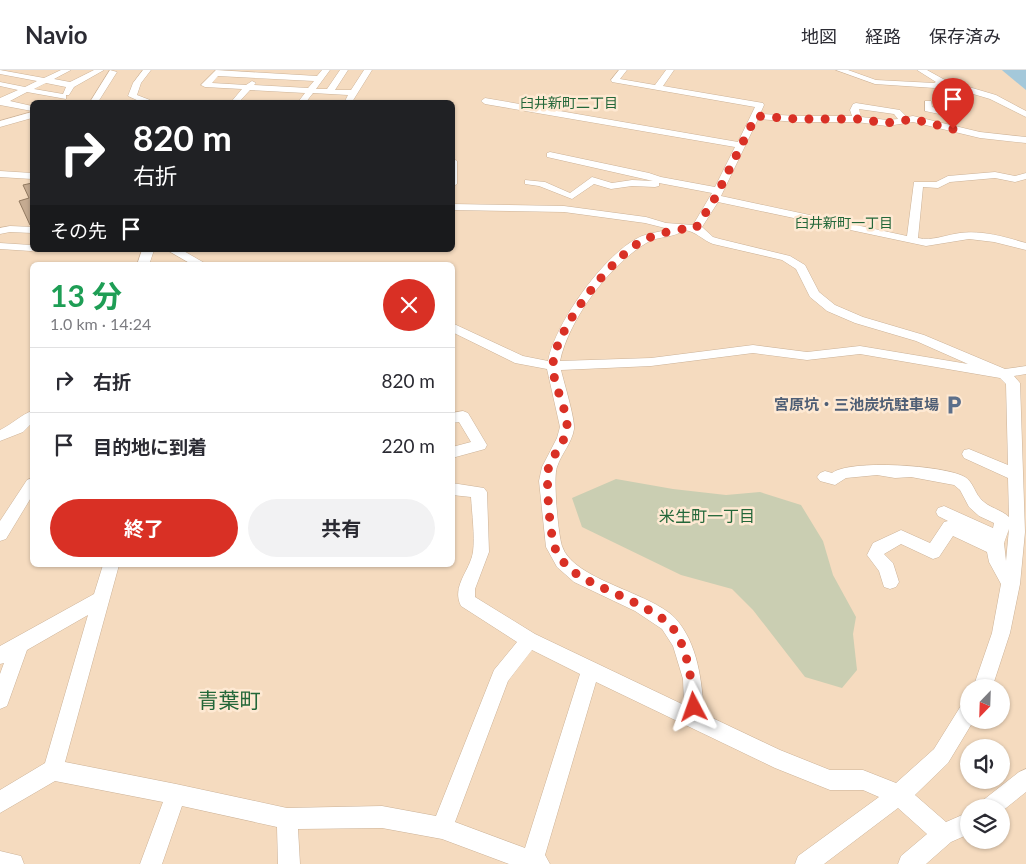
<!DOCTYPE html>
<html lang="ja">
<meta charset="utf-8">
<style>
body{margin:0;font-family:Lato,"Noto Sans JP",sans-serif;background:#f2f2f3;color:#2b2b33;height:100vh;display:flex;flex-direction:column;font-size:19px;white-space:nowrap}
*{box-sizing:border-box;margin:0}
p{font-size:16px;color:#7c7c81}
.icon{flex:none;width:28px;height:28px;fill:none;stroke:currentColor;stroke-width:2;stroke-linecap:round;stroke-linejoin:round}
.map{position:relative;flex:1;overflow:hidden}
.details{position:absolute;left:30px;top:192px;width:425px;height:305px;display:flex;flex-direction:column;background:#fff;border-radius:8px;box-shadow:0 1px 4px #0004}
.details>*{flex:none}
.banner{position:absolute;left:30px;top:30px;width:425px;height:152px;border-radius:8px;box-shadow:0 1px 4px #0004;background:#202124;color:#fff;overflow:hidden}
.needle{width:32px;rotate:203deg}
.buttons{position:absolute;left:960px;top:609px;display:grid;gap:10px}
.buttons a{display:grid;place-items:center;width:50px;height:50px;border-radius:50%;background:#fff;box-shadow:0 1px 4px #0004;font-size:25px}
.pin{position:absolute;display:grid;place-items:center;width:42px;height:42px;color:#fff;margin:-51px -21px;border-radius:50% 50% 50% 0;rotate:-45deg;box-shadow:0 0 5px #0007}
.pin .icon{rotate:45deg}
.me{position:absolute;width:55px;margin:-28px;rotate:356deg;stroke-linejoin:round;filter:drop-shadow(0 0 4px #0008)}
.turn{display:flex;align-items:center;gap:18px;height:105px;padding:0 20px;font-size:22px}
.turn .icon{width:65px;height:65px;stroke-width:2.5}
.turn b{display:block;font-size:35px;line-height:42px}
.then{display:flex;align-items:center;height:48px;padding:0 20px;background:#0003;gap:10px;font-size:19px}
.round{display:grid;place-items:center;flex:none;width:52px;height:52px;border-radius:26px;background:#f2f2f3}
.overview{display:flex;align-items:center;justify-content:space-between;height:85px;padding:0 20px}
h1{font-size:30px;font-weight:700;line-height:38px;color:#1e9e55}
.cta{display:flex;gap:10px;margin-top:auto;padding:10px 20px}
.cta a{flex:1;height:58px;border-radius:30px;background:#d93025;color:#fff;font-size:20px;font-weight:700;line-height:58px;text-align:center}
.cta a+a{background:#f2f2f3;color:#2b2b33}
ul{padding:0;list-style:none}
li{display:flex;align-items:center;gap:15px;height:65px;padding:0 20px;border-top:1px solid #e1e1e2}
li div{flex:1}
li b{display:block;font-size:19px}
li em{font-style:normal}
header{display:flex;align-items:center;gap:30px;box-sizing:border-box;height:70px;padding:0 25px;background:#fff;border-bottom:1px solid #e1e1e2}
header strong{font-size:24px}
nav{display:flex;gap:28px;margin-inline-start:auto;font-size:18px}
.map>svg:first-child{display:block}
.green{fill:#caceb2}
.water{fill:#a4c8da}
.building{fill:#c5ab91;stroke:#937b62}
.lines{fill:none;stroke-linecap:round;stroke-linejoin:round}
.minor-casing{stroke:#ccb297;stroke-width:1}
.minor{fill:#fff;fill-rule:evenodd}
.route{stroke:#d93025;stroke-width:9;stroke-dasharray:0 16.2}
.labels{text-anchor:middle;stroke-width:5;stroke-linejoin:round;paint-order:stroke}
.far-neighbourhood-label{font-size:14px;fill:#236739;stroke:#fee9d3}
.service-label{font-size:15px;font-weight:bold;fill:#4e5e75;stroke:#fee9d3;text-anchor:end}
.neighbourhood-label{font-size:16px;fill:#236739;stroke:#fee9d3}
.near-quarter-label{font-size:21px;fill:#236739;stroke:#fee9d3}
</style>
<header>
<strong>Navio</strong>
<nav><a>地図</a><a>経路</a><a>保存済み</a></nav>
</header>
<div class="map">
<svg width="1026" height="794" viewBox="0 0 1026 794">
<rect width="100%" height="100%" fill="#f5dbbf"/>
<polygon class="green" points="616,409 673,419 726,425 760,422 801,435 823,471 833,505 856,547 853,564 857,600 842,618 805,607 753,540 732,519 681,505 582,457 572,428"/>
<polygon class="water" points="1002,0 1026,0 1026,20 1003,1"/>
<polygon class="building" points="32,113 32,155 30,155 19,131 29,128 23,115"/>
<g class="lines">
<defs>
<g id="minor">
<path d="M0,0L44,8L61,0H71L54,9L70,12L94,0H104L74,17L69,25H66V29L27,22L10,31L32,36V41L0,35V28L18,20L0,16V12L25,17L37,11L0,4ZM46,13L66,17L63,24L34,19Z"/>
<polygon points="110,0 117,2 98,32 90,32"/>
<polygon points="143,0 151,0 141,13 137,25 150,30 151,32 141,32 128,26 133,13"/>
<path d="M216,0L317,6L322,0H330L316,19H327L340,0H348L335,20H351L364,0H372L352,32L345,31L348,25L313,23L306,32H298L305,23L250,20L239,32H231L242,19L205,17L201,15ZM218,6L314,11L308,18L254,15L256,13L252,11L246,15L212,13Z"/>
<path d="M619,0H627L620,9L655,15L666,0H674L663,16L763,33L764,35L760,44L797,46H852L850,40L853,34L856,33L900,40L907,47L913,46L980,62L1026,67V73L980,68L913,52L887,56L857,52H797L758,49L721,126L907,166L914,112H936L948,106L995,102L1015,106L1026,103V109L1015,112L995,108L950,112L938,118L923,117L918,168C933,171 945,165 960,163C982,160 1005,167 1026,173V180L994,172L969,169L926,176L718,132L702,157L713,167L720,169L790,186L805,195L819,222L835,235L863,247L924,265L1005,299L1026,296V304L1014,306L1020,313L1025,462L1020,514L1010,563L992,618H973L992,563L1001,514L989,492L987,482L953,466L939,487L933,489L901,474L884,484L893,493L899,512L896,517L890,519L884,517L879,501L867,485L873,473L901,460L930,473L944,452L948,451L938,446L936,442L938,438L944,436L993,458L994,453L979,446L969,437L960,420L954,415L911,407L895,408L877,405L846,408L835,415L820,411L817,407L820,403L825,401L832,403C849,389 945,395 965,407C973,412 974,421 980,428C988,438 1001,439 1009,447L1008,408L964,388L962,384L964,380L969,379L1008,395L1006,314L1000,308L860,284L807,290L753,283L651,296L561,300C564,313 575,348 574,359C572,373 561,384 557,397C553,407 558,464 562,476C573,510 650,522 675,548C698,573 702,612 704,644L780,680L830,700H863L896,713L934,679L962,634L969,632V650H974L948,693L915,725L946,752L969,742V764L951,772L926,794H898L901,786L927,764L898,738L824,794H795L798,786L879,727L863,720H830L775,698L596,612L545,785L550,794H509L442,769L382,758L298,759L300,794H278L277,757L182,736L162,794H140L163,732L55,711L0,743V720L45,693L88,545L27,580L7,636L0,639V604L4,593L0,594V576L94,524L103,495H119L65,692L176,714L287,738L382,736L436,746L494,600L517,572L461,536C451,516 470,501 473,482C475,465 472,444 471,427L452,425V413L484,418L487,422L489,482L475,519V527L535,564L684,635L683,609L673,576L662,559L635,541L574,512L557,497L546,477L539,411L542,397L557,368L560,357L547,299L515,293L452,262V253L523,286L548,291C555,253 606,181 642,166C650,163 660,162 669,159L645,153L564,142L452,140V134L564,136L646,147L666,153L693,155L712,123L659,113V116L655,117L632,116L611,119L594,114L572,129L539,116L525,114V110L545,112L570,123L592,107L612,113L632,110L653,111L547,87V83L550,82L649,103L661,107L715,117L735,77L485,34L481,31L485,28L738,72L755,37L612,12L611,10ZM859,39L894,44L898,49L887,50L861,47ZM684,160C696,161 702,170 713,174L782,190L796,199L810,227L827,241L855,253L916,271L968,294L860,276L807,282L753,275L651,288L560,291C569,249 610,194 648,172C658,166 675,168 684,160ZM1009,459L1006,491L1004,473ZM532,580L580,604L525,778L455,752L508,611Z"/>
<polygon points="836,0 848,0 876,10 934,13 936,12 917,0 927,0 945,10 996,25 1026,41 1026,47 990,29 943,15 935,18 875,14"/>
<polygon points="925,31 931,31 932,37 948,42 944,45 925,41"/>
<polygon points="32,42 32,48 0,57 0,51"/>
<polygon points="452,88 457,91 457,114 452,117"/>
<polygon points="0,101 32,103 32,109 0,107"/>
<polygon points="10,156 32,157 32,163 10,162 0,164 0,158"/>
<polygon points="0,173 31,175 32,180 35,180 31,181 0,179"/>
<polygon points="142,180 154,180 149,195 137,195"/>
<polygon points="167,180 182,180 208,195 193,195"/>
<path d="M32,341V353L23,362L0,371V360C11,355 22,344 32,341Z"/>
<polygon points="463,341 468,343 487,375 485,379 452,388 452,377 471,372 459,352 452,353 452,343"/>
<polygon points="32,408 32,426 6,469 0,471 0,451 27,410"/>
<polygon points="1026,699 1026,722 1001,742 1001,738 979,738 982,731 1019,702"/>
<polygon points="0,781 21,786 24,794 0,794"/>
</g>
</defs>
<use href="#minor" class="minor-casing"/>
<use href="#minor" class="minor"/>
</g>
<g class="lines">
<path class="route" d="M694,637C692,612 687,569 667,552C645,535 617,525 593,513C577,506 562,495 555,478C550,466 545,407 549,396C554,383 566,371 567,358C568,340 552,313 553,295C554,260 613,185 644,170C658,163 682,158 696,158L715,128L756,46L797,49H857L887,53L913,49L953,59"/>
</g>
<defs>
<symbol id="parking-bare" viewBox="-9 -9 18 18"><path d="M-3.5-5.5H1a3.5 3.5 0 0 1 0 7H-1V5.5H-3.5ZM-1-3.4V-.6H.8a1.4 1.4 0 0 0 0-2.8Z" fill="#5c6f8a" stroke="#fee9d3" stroke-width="2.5" paint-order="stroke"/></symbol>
</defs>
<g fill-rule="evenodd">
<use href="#parking-bare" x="940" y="321" width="28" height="28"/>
</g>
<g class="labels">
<g class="far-neighbourhood-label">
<text x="569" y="38">臼井新町二丁目</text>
<text x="844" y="158">臼井新町一丁目</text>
</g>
<g class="service-label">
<text x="939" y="340">宮原坑・三池炭坑駐車場</text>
</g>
<g class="neighbourhood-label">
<text x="707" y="452">米生町一丁目</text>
</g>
<g class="near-quarter-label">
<text x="229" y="638">青葉町</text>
</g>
</g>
</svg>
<div class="buttons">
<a><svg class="needle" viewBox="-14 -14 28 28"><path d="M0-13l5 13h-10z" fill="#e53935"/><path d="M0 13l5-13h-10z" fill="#7c7c81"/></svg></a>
<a><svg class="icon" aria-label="sound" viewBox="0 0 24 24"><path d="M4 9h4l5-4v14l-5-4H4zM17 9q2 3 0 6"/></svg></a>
<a><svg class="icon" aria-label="layers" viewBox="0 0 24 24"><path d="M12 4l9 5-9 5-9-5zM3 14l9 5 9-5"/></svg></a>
</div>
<div class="pin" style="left:953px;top:59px;background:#d93025"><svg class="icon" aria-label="arrive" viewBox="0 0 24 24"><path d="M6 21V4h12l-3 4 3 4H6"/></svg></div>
<svg class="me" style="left:694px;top:637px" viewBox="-20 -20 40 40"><path d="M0-17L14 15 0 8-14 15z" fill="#d93025" stroke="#fff" stroke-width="4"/></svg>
<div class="banner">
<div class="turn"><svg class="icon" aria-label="right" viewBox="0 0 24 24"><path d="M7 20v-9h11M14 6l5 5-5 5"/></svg><div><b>820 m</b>右折</div></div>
<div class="then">その先<svg class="icon" aria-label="arrive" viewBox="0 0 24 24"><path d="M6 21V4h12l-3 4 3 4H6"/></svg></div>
</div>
<section class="details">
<div class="overview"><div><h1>13 分</h1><p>1.0 km · 14:24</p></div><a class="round" style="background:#d93025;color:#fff"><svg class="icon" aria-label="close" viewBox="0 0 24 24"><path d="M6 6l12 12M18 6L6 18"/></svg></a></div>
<ul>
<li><svg class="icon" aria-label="right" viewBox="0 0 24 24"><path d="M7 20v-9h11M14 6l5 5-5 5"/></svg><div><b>右折</b></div><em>820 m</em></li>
<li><svg class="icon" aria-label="arrive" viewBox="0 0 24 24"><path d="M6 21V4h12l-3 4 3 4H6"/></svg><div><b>目的地に到着</b></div><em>220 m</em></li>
</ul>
<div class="cta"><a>終了</a><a>共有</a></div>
</section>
</div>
